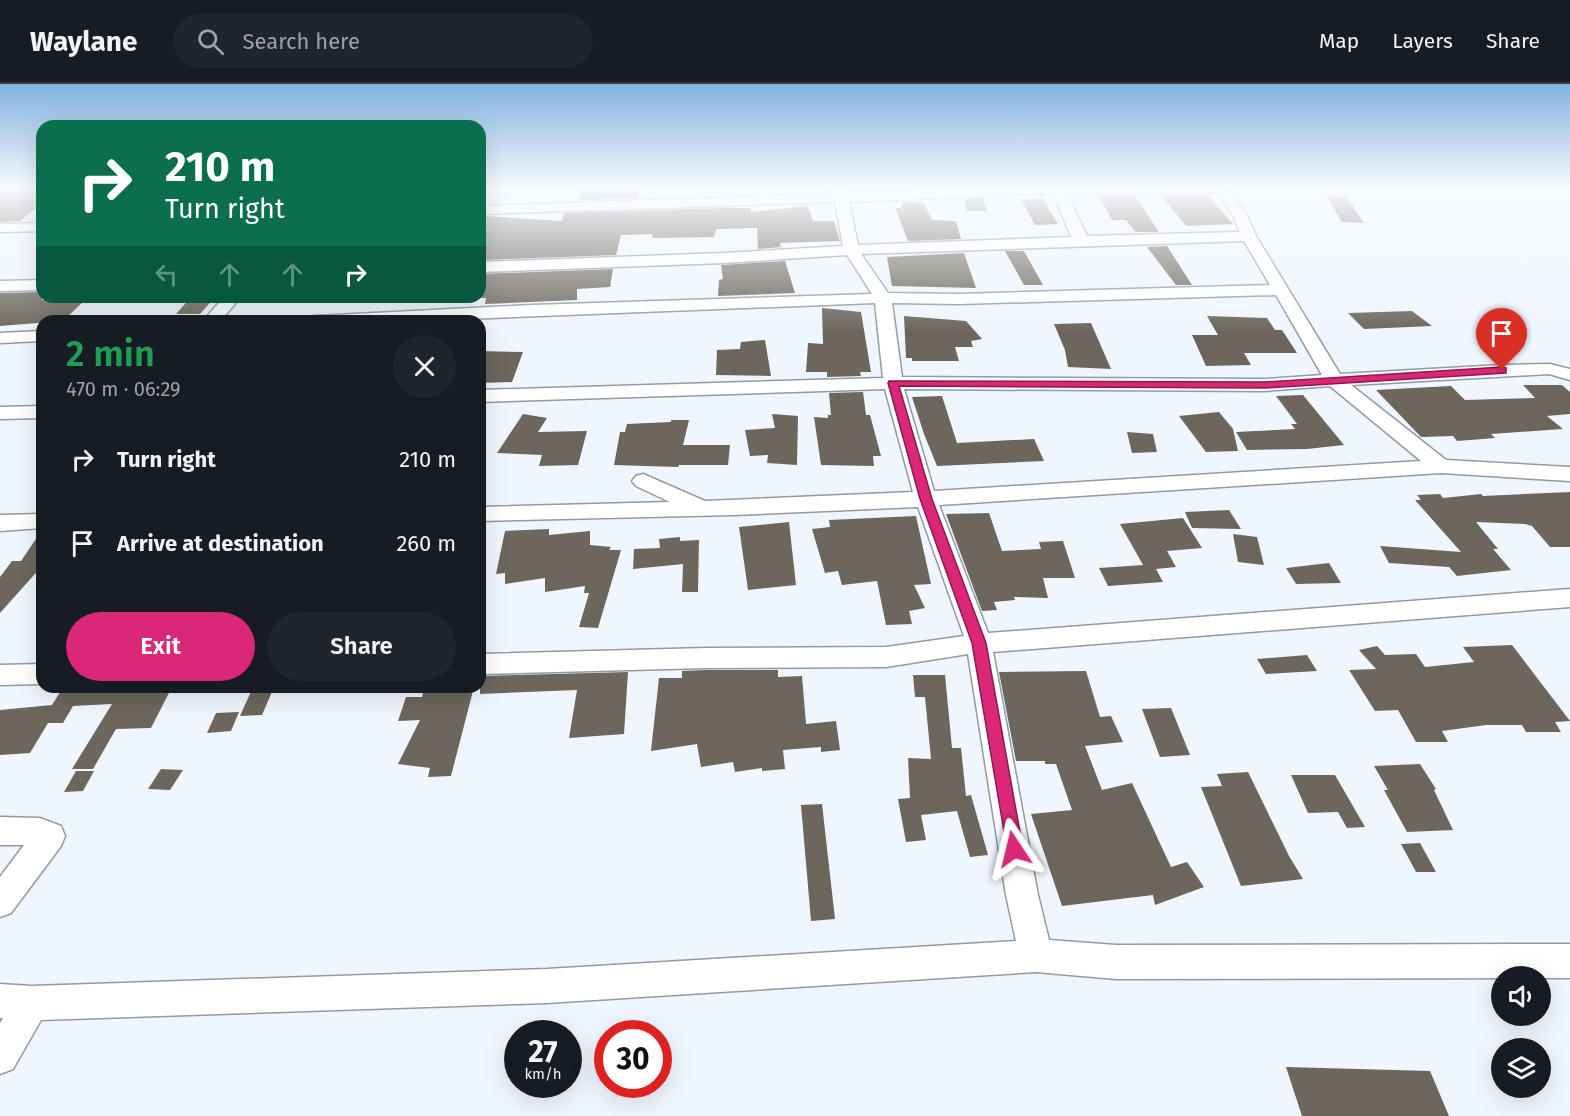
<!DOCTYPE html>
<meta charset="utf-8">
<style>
body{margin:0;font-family:"Fira Sans",sans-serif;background:#20242c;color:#f1f3f6;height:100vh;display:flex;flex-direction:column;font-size:22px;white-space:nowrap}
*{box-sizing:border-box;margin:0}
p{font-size:20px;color:#9ea1a6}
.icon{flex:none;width:33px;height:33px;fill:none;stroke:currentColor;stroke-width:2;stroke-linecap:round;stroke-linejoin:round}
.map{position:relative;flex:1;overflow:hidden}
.sheet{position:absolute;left:36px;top:231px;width:450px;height:378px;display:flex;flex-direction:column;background:#171b24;border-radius:18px;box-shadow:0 6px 24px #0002}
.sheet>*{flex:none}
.guide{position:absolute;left:36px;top:36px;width:450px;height:183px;border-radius:18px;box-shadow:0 6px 24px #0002;background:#0b6e4f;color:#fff;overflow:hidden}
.controls{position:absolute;left:1491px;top:882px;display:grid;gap:12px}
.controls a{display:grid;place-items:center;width:60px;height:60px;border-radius:50%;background:#171b24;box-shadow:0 6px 24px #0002;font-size:30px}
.speed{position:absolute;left:504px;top:936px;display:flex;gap:12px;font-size:30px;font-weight:700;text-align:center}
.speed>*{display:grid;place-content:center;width:78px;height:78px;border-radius:50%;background:#171b24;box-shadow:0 6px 24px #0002;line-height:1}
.speed small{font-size:15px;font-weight:400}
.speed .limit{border:9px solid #d22;background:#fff;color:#111}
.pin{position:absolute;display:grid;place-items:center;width:51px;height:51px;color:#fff;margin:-62px -26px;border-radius:50% 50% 50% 0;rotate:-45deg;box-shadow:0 0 6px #0007}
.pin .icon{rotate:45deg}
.me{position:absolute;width:66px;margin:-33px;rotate:350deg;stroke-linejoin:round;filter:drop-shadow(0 0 4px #0008)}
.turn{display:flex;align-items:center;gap:21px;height:126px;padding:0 30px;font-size:27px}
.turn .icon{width:78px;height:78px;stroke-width:2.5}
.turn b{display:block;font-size:42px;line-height:51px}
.lanes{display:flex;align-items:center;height:57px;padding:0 30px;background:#0003;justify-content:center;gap:30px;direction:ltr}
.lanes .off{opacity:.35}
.round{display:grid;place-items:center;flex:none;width:63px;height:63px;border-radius:32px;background:#20242c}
.head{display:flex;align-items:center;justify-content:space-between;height:102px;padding:0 30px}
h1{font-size:36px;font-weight:600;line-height:45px;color:#1e9e55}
.action{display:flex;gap:12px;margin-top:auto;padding:12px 30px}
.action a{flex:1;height:69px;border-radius:36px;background:#db2777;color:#fff;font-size:24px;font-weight:600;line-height:69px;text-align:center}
.action a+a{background:#20242c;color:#f1f3f6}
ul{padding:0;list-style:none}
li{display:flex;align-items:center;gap:18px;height:84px;padding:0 30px}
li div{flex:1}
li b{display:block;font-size:22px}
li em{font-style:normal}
header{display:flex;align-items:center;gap:36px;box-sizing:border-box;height:84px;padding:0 30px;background:#171b24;border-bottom:2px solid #363941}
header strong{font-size:28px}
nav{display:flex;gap:33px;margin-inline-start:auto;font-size:21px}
.search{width:420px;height:54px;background:#20242c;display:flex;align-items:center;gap:15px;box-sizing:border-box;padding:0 21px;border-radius:33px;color:#9ea1a6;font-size:22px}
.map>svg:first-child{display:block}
.building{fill:#6c665d}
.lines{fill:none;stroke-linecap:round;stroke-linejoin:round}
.street-casing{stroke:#929aa2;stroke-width:3}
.street{fill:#fff;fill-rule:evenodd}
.route{fill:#db2777;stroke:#8e194d;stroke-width:1.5}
</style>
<header>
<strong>Waylane</strong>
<div class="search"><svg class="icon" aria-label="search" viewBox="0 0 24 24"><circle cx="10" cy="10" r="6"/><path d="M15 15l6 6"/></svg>Search here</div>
<nav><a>Map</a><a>Layers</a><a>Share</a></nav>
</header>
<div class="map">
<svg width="1570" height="1032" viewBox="0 0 1570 1032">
<rect width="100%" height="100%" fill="#f0f6fe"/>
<g class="building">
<polygon points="583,103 623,103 623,105 640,105 638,114 580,116"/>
<polygon points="0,105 42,105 42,119 20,137 0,138"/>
<polygon points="1207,110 1233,140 1186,142 1161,111"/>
<polygon points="1098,111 1135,111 1159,148 1136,148 1126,136 1112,136"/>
<polygon points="1326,112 1347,113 1364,139 1342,138"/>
<polygon points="983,114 987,127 967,127 964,115"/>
<polygon points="1021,115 1043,115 1058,140 1035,141"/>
<polygon points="903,118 924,119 932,136 956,137 961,155 908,157 895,124 901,124"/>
<polygon points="808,122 813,137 834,137 840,157 780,159 781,163 758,165 757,144 716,145 714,153 652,154 653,150 621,151 616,171 480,176 480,147 485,132 562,137 564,129 722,124 751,124 751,128"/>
<polygon points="1167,162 1192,201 1176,201 1147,163"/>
<polygon points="1005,167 1024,167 1043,201 1024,201"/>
<polygon points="964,169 976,204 892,202 887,173"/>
<polygon points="785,177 795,209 718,212 719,196 723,195 721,181"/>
<polygon points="613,185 610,203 577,205 577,216 485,220 486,214 480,214 480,190"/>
<polygon points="42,208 42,216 86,215 63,237 0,242 0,209"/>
<polygon points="191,213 215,213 200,230 176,230"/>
<polygon points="822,224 861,228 871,288 860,288 861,292 827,293 827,288 806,288 808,259 823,260"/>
<polygon points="1412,227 1432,242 1364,245 1348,229"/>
<polygon points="904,232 966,237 982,255 971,257 973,263 955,263 959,277 912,277 912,274 906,274"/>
<polygon points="1207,232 1267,234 1275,246 1282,246 1297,269 1244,269 1251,281 1206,282 1192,251 1218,251"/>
<polygon points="1091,239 1111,285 1068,283 1065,266 1054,240"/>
<polygon points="765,256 771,292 716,291 717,266 740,265 741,258"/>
<polygon points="480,267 523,268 512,298 480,299"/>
<polygon points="1523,301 1562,301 1570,308 1570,330 1547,332 1563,345 1491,350 1495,354 1457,357 1453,352 1421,353 1376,306 1451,302 1465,316 1535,314"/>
<polygon points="863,308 866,331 870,331 881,372 873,372 874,382 821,381 814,333 828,334 828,331 831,331 829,309"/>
<polygon points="1303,311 1344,361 1307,365 1247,366 1236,348 1295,345 1291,340 1297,340 1276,312"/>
<polygon points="942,312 957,359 1034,355 1044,377 937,382 924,350 912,313"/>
<polygon points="1219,328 1233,345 1238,367 1206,368 1179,332"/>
<polygon points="523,330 547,334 538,348 587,347 578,381 539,382 542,371 497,369"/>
<polygon points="772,330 798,332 797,381 767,379 768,371 750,372 745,346 775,344"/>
<polygon points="671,336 689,336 683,361 730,361 728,381 679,381 678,383 614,381 620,348 625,348 627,340 671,338"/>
<polygon points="1127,348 1153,350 1157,368 1132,369"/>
<polygon points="1570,408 1570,463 1550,463 1532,442 1525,440 1476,438 1498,465 1493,465 1511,486 1457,492 1449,483 1389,479 1380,462 1461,468 1415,416 1421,416 1417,411 1440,410 1443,414 1481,410 1483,412"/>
<polygon points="1229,426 1241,445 1192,444 1185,428"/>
<polygon points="989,429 1002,467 1041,465 1039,458 1063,457 1075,494 1043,494 1048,514 1014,513 1015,516 994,518 997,526 982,527 946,430"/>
<polygon points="916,432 931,500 914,501 925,524 909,527 912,540 886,541 877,497 842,501 838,487 825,489 812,445 830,443 829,436"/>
<polygon points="1183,434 1202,464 1167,467 1176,483 1156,485 1163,498 1108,502 1099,484 1143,481 1120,440"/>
<polygon points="789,438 796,501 748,506 739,443"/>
<polygon points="549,445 549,451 590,447 590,461 611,463 609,466 621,466 598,544 579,543 589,509 584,509 585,502 545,508 545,494 505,500 505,489 496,490 505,447"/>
<polygon points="42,446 42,482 0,529 0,493 12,477 21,477"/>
<polygon points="1233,450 1257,453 1264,481 1238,478"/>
<polygon points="680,453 680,457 699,456 698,508 682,508 683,480 633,485 634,465 660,464 659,455"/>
<polygon points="1329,479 1341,499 1296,500 1286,484"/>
<polygon points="1512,561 1570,637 1555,638 1561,648 1526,648 1522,641 1486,641 1442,647 1448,658 1416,658 1398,626 1375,627 1349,586 1376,585 1359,566 1377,562 1385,571 1416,570 1425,583 1474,578 1463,563"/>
<polygon points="1307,571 1317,587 1266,590 1257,575"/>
<polygon points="706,586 778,586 778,593 802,592 806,640 836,637 840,666 821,668 821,663 783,666 785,685 762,687 762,684 735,688 733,678 701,683 697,660 651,667 659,594 682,594 682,587"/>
<polygon points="1086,587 1100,633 1111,632 1123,658 1085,662 1102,706 1132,699 1171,783 1187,778 1204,803 1155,821 1153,811 1062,822 1031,730 1072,726 1056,680 1045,680 1045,677 1016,677 999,588"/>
<polygon points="628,588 624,650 569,654 577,606 480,610 480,592"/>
<polygon points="913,591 945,591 952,664 961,664 966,712 971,711 988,771 970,773 957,727 921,731 926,756 906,758 898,715 910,714 908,674 931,675 925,613 915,613"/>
<polygon points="104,603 172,603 151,644 116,645 93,685 72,685 112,620 73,622 63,639 48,639 30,669 0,671 0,626 52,621 62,605"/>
<polygon points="253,603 274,603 262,631 240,632"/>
<polygon points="424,603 474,603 451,692 428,693 430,684 398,680 420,636 398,637 406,613 422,613"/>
<polygon points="1171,624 1190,671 1160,673 1142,625"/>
<polygon points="239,628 231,647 207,649 216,629"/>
<polygon points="1420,680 1436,705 1434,706 1453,746 1407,748 1384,706 1388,706 1374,682"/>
<polygon points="161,685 183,686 170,706 148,705"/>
<polygon points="76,687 94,687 83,707 64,708"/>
<polygon points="1248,688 1289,772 1303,795 1241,802 1201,703 1222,702 1217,690"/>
<polygon points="1291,691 1335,691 1365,743 1347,744 1338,728 1308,729"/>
<polygon points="822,720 835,835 811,837 801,721"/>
<polygon points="1420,759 1436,788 1416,788 1401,760"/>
<polygon points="1286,983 1430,987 1449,1032 1302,1032"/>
</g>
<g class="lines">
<defs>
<g id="street">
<path d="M832,103H846L847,109L989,103H1227L1247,131L1256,152L1340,290L1502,281L1550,280L1570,285V296L1549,290L1351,301L1446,376L1570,383V397L1441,389L939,421L988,549L1570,505V523L993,568L1038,811L1049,856L1116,861L1570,860V894L1116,895L1036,888L547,919L41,936L13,985L0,990V939L3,934H0V900L32,902L547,885L1016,857L1006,811L968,570L886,583L706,584L480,590V570L706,564L886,563L964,552L918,423L734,431L480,437V423L670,418L636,402L632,397L636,392L643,390L705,417L913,408L885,305L480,318V306L883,294L875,219L415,237H307L309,233L315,232L532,221L872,210L847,171L724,179L480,188V178L724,169L843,162L835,118L480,130V122L833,110ZM1217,108L1233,131L1240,148L1087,152L1072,120L1063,109ZM1049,109L1058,121L1071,153L858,161L849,118ZM1244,157L1270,201L960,210L888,209L861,170ZM1276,211L1322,291L1265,295L902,293L892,219L960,220ZM1330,302L1421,377L934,407L904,305L1265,307Z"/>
<polygon points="42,139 42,147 0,148 0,140"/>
<polygon points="42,196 42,206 0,207 0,197"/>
<polygon points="224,213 241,213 220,237 203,237"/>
<polygon points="42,247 42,257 0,259 0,249"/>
<polygon points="42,322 42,334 0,335 0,323"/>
<polygon points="42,430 42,444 0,447 0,431"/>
<polygon points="42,580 42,600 0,601 0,581"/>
<polygon points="0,733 40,734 61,742 65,752 61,762 11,829 0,833 0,793 24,761 0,761"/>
</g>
</defs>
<use href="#street" class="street-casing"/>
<use href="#street" class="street"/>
</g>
<linearGradient id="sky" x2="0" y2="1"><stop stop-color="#81b2dd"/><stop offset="0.42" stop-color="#f8fbff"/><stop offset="1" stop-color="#f8fbff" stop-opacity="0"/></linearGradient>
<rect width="1570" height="248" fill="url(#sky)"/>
<polygon class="route" points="1502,283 1506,284 1506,289 1265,304 899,302 932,415 986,559 1023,765 1020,771 1014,773 1008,771 972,559 920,415 888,299 889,297 1265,298"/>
</svg>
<div class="controls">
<a><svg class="icon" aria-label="sound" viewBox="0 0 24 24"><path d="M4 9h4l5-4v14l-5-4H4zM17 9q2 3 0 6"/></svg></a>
<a><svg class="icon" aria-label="layers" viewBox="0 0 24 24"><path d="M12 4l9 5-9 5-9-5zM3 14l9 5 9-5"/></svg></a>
</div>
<div class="speed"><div>27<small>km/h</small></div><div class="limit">30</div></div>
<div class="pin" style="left:1502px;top:286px;background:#d93025"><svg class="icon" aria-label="arrive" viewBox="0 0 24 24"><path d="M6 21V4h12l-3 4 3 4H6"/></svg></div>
<svg class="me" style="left:1014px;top:765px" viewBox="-20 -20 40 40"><path d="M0-17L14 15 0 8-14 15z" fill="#db2777" stroke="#fff" stroke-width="4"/></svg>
<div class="guide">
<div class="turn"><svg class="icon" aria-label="right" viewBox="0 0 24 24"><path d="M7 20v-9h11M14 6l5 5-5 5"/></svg><div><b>210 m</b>Turn right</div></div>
<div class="lanes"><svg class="icon off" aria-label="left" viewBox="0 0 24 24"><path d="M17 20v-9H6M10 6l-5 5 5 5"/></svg><svg class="icon off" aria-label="ahead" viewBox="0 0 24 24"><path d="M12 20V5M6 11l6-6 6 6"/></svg><svg class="icon off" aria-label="ahead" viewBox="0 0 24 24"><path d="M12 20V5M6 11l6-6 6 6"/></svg><svg class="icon" aria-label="right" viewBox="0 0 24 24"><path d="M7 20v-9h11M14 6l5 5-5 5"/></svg></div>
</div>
<section class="sheet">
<div class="head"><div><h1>2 min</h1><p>470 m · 06:29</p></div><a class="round"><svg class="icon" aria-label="close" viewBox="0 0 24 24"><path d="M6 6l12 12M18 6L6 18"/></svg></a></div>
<ul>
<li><svg class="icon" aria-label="right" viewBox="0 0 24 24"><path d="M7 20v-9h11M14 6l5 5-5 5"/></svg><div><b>Turn right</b></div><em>210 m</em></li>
<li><svg class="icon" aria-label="arrive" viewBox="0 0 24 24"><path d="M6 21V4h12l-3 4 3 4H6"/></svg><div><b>Arrive at destination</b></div><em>260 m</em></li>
</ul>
<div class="action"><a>Exit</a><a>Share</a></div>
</section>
</div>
